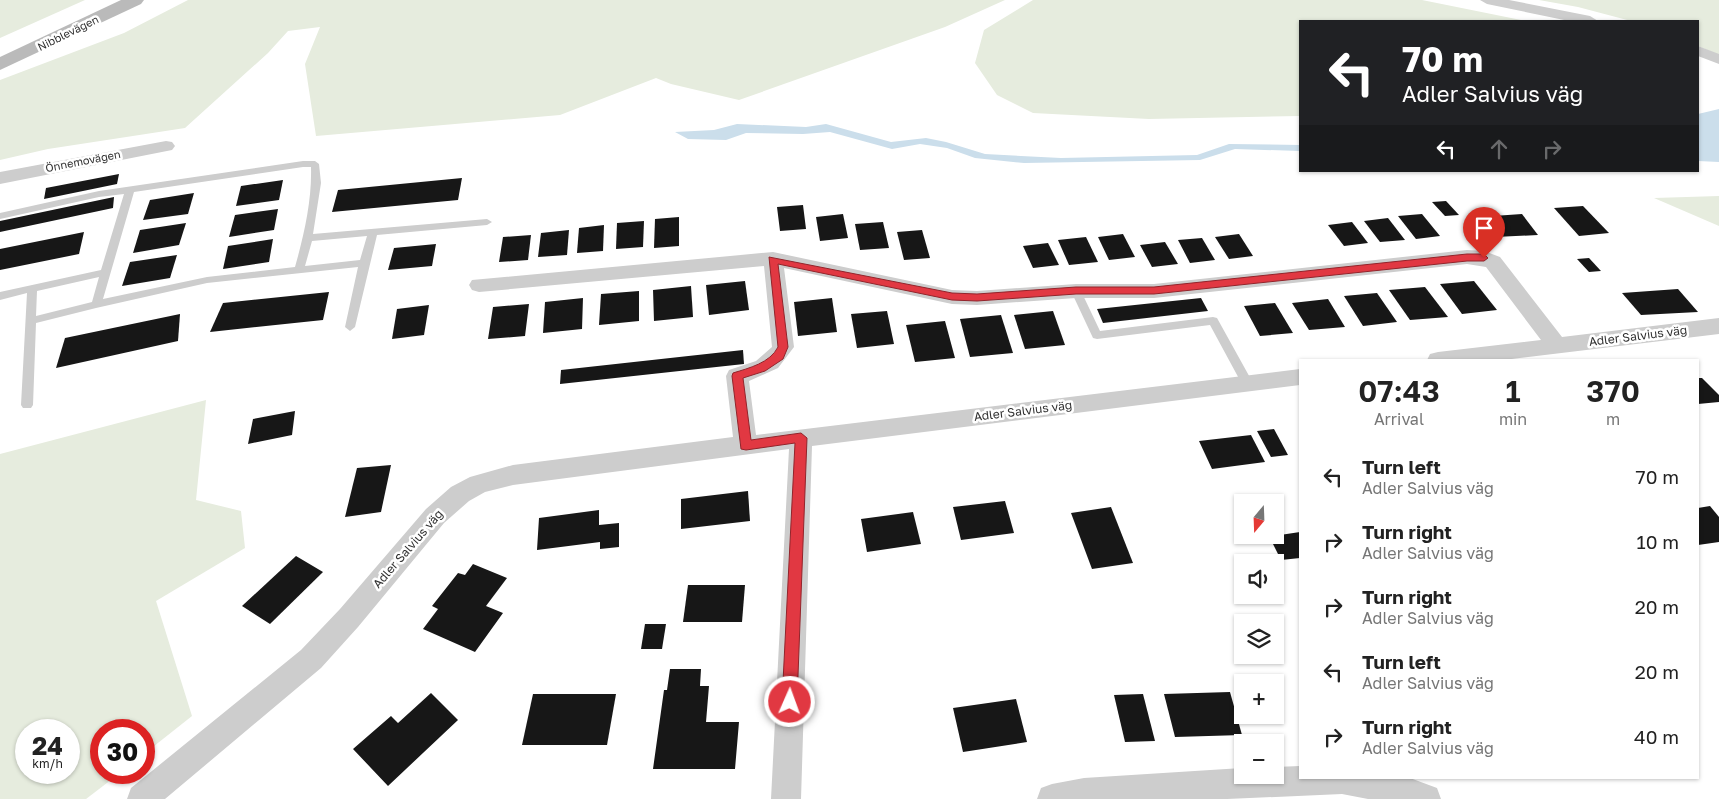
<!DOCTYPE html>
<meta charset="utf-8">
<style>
body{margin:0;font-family:"Golos Text",sans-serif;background:#f6f6f6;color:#222;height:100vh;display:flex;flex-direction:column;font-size:19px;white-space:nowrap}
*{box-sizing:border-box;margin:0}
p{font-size:16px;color:#767676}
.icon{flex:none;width:28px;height:28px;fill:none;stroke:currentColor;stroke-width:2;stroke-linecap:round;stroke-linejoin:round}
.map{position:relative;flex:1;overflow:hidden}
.panel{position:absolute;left:1299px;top:359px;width:400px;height:420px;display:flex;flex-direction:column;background:#fff;border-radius:0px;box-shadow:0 1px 4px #0004}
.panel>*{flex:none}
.top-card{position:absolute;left:1299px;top:20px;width:400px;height:152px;border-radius:0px;box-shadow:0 1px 4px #0004;background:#202124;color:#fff;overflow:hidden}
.needle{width:32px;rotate:199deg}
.buttons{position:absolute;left:1234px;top:494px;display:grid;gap:10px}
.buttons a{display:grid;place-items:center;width:50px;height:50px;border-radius:0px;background:#fff;box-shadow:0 1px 4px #0004;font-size:25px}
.speed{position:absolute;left:15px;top:719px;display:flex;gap:10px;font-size:25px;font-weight:700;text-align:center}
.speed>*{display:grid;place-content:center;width:65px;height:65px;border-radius:50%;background:#fff;box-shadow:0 1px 4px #0004;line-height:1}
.speed small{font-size:12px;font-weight:400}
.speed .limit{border:8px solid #d22;background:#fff;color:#111}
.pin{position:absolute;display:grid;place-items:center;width:42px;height:42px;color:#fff;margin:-51px -21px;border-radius:50% 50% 50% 0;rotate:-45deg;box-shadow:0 0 5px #0007}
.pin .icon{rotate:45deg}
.me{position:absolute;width:55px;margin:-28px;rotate:2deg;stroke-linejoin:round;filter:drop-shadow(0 0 4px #0008)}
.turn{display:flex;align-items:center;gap:18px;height:105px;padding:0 20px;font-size:22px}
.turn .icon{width:65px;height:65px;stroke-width:2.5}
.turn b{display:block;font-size:35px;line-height:42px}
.lanes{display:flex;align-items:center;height:48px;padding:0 20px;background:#0003;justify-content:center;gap:25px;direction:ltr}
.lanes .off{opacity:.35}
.eta{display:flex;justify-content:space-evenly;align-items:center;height:85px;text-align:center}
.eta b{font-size:30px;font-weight:600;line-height:35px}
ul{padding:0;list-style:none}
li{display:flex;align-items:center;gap:15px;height:65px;padding:0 20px}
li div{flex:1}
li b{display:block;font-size:19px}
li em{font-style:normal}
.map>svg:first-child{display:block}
.green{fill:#e6ecde;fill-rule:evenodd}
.water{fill:#cbdeeb}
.building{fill:#171717}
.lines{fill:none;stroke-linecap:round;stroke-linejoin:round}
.lane{fill:#cdcdcd;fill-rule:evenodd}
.street{fill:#cdcdcd;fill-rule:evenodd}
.secondary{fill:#bababa;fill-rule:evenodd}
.route{fill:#e13842;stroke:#92242b}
.labels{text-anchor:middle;stroke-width:5;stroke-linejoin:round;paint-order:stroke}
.far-street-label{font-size:11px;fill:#303030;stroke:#fff}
.street-label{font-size:12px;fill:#303030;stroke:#fff}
</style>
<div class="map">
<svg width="1719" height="799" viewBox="0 0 1719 799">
<rect width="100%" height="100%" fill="#fff"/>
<g class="green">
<polygon points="0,0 85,0 0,38"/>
<polygon points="188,0 1005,0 945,27 739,100 671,84 656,78 560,115 316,136 305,64 320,27 288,31 268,53 185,128 48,149 0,160 0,80 124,33"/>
<polygon points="1033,0 1422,0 1526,21 1300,21 1300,116 1149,119 1033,113 997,95 975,63 984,30"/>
<polygon points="1539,0 1719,0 1719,55 1698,46 1698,21 1631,21 1578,7"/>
<polygon points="1719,196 1719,226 1654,198"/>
<path d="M206,400L196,500L241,511L245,548L156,601L192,716L144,754V730H101V772L120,773L86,799H0V454ZM26,730H69V772H26Z"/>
</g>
<g class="water">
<polygon points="1719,109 1719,162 1698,161 1698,114"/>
<polygon points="737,124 806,127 826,124 891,142 926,138 946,142 985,154 1061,158 1197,155 1229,144 1300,145 1300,151 1235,149 1200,160 1024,163 975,158 947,148 920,144 892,149 830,132 803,134 746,133 726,140 688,139 675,132 714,130"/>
</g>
<g class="building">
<polygon points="119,174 117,184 44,199 46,188"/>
<polygon points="462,178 458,200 332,212 338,190"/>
<polygon points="283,180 279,200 236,206 241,186"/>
<polygon points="194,193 188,214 143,220 150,200"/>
<polygon points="114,197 113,208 0,232 0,221"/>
<polygon points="1446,201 1459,215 1445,216 1432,202"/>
<polygon points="803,205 806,229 780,231 777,207"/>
<polygon points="1583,206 1609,233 1579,236 1554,208"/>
<polygon points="278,209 274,230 229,237 235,215"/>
<polygon points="843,214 848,238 820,241 816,217"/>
<polygon points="1422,214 1440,236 1416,239 1398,216"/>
<polygon points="1522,214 1538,235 1495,237 1479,217"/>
<polygon points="679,217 679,246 654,248 655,219"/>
<polygon points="1388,218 1405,240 1380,242 1364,221"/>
<polygon points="644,221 643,247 616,249 617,223"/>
<polygon points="883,222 889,248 860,250 855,224"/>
<polygon points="1352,222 1368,243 1344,246 1328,225"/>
<polygon points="186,223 179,245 133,253 140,230"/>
<polygon points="604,225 603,251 577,253 579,228"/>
<polygon points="569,230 567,255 538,257 541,233"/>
<polygon points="922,230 930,258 904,260 897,232"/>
<polygon points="84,232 79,254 0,270 0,249"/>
<polygon points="1123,234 1135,257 1109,260 1098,237"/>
<polygon points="1239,234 1253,256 1229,259 1215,237"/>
<polygon points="531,235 528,260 499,262 503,237"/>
<polygon points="1086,237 1098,262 1069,265 1058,240"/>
<polygon points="1202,238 1215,260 1190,263 1178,240"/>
<polygon points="273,239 269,262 223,269 228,246"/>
<polygon points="1165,242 1178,264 1152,267 1140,245"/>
<polygon points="1048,243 1059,265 1033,268 1023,246"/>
<polygon points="436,244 432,266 388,270 394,248"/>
<polygon points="177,255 170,278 122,286 130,262"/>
<polygon points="1589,258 1601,271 1589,272 1577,259"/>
<polygon points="745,281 749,310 709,315 706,285"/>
<polygon points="1474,281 1497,310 1462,314 1440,284"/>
<polygon points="691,286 693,317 654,321 653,290"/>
<polygon points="1425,287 1448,317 1410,320 1389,290"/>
<polygon points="1678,289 1698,312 1641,315 1622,293"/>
<polygon points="639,291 639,321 599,325 601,294"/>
<polygon points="329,292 323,320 210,332 223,303"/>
<polygon points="1377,293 1397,322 1363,326 1344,296"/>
<polygon points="583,298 582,329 543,333 545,302"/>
<polygon points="832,298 837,332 798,336 794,302"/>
<polygon points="1201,298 1208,311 1103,323 1097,309"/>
<polygon points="1328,299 1345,327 1309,330 1292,303"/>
<polygon points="1275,303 1293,333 1260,336 1244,306"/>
<polygon points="529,304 525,336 488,339 493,307"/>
<polygon points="429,305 424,335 392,339 397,309"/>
<polygon points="887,311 894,344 857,348 851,314"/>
<polygon points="1053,311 1065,345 1025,349 1014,315"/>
<polygon points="180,314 178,341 56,368 65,338"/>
<polygon points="1001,315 1013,353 970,357 960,319"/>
<polygon points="945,321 955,358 915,362 906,325"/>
<polygon points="743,350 744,364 560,384 561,370"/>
<polygon points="1698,378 1702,378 1719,395 1719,402 1698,404"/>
<polygon points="295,411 292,435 248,444 253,419"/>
<polygon points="1274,429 1288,455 1271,457 1257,431"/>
<polygon points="1251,435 1265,462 1212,469 1199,441"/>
<polygon points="391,465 381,512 345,517 357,468"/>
<polygon points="748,491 750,521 681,529 681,499"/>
<polygon points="1005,501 1014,533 961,540 953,507"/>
<polygon points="1710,506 1719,517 1719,542 1698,545 1698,508"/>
<polygon points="1111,507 1133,563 1092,569 1071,513"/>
<polygon points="599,510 599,525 619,523 619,547 600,549 600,542 537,550 539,518"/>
<polygon points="913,512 921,544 867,552 861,519"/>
<polygon points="1300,532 1300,558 1281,560 1271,540 1282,538 1280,535"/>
<polygon points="296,556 323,572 270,624 242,606"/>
<polygon points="473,564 507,578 486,606 503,613 475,652 423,629 438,609 432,606 458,573 465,575"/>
<polygon points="688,585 745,585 742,622 683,622"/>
<polygon points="645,624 666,624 662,649 641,649"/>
<polygon points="670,669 701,669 700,686 709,686 706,722 739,722 735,769 653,769 664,690 667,690"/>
<polygon points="1230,692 1242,735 1175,737 1164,694"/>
<polygon points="431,693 458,720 388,786 353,749 391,716 398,723"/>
<polygon points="533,694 616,694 607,745 522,745"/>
<polygon points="1143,694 1155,741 1125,742 1114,695"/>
<polygon points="1016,699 1027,742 963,752 953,708"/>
</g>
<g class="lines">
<g class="lane">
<path d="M303,161H315L319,164L321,183L313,234L487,219L492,222L487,225L377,235L355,327L350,331L345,327L358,267L207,283L96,308L36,323L33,405L31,408H23L21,405L27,293L0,300V292L101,270L124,194L99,197L0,219V213L99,191ZM303,167H311C312,201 304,235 295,267L207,277L103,299L134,192ZM367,236L360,260L305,266L312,241ZM99,277L92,302L36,316L37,291Z"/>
<polygon points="1076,287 1081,291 1100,331 1213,317 1217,318 1253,383 1251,386 1243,386 1210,325 1097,339 1093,338 1071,291"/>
</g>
<g class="street">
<polygon points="1480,0 1509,0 1590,16 1598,21 1569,21 1487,4"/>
<polygon points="1698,46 1719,54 1719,64 1698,56"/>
<polygon points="166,141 172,142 175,146 172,150 0,184 0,172"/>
<polygon points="1467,250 1484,251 1500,257 1562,337 1719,318 1719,334 1503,360 1427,360 1430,354 1438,352 1541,340 1486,267 1467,264 1154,298 1076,298 977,305 952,304 784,268 794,347 778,368 749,381 756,435 1300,369 1300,385 812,446 801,799 771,799 789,449 513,485 485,492 469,501 444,523 358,627 321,668 165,799 127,799 131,788 301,650 340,609 426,509 451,487 470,477 513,465 733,437 726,376 729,370 756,361 772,347 764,266 479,292 472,290 469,285 472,280 773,252 952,290 977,291 1076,284 1154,284"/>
<polygon points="1300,766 1300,778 1410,778 1437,788 1441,799 1368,799 1342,794 1227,799 1037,799 1041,788 1052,784 1084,778 1242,768 1242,775 1275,775 1275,767"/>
</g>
<polygon class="secondary" points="121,0 144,0 141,4 0,70 0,57"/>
</g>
<path class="route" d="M1467,254H1484L1488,258L1484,261H1467L1154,294H1076L977,301L952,300L778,264L788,347L783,359L765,371L743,378L751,440L801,433L807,438L797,702L795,707L790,709L785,707L782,702L795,443L746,450L741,449L732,376L733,373C749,368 770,363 778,347L769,257L952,293L977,294L1076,287H1154Z"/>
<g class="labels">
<g class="far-street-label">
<text transform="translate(68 33) rotate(-26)" y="4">Nibblevägen</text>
<text transform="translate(83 161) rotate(-11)" y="4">Önnemovägen</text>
</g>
<g class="street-label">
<text transform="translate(1638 336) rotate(-7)" y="4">Adler Salvius väg</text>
<text transform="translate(1023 411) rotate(-7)" y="4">Adler Salvius väg</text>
<text transform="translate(408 549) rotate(-49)" y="4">Adler Salvius väg</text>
</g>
</g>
</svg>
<div class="buttons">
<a><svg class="needle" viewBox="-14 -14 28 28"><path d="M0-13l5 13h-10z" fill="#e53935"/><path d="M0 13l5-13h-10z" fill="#767676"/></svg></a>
<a><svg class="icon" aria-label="sound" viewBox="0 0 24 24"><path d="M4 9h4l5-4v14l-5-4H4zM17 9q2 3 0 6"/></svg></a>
<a><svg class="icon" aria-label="layers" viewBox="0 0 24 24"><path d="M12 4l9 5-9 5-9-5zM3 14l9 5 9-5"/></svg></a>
<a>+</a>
<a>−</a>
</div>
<div class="speed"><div>24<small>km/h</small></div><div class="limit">30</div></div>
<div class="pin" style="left:1484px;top:258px;background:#d93025"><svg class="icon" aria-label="arrive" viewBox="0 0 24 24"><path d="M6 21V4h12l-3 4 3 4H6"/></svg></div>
<svg class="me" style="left:790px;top:702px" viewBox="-20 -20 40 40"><circle r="17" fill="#e13842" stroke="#fff" stroke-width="3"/><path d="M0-11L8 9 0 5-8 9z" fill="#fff"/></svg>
<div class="top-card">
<div class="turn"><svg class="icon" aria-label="left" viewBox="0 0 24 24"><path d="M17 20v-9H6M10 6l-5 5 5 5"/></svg><div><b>70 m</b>Adler Salvius väg</div></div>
<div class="lanes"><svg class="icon" aria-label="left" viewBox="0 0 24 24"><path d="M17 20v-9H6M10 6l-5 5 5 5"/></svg><svg class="icon off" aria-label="ahead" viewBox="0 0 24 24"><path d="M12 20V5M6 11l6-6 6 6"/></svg><svg class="icon off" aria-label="right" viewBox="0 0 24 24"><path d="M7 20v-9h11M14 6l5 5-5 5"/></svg></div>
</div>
<section class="panel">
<div class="eta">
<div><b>07:43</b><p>Arrival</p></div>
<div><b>1</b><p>min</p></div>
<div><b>370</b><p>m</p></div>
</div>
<ul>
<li><svg class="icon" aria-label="left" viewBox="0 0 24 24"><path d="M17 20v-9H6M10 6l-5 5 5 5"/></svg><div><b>Turn left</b><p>Adler Salvius väg</p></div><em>70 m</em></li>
<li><svg class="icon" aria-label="right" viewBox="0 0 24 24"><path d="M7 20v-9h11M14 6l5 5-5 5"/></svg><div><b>Turn right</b><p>Adler Salvius väg</p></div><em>10 m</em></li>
<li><svg class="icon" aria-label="right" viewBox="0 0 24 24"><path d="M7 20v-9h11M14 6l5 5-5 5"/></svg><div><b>Turn right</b><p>Adler Salvius väg</p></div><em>20 m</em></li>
<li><svg class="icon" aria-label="left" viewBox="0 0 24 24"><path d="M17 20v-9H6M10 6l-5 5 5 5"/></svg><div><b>Turn left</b><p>Adler Salvius väg</p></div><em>20 m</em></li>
<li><svg class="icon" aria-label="right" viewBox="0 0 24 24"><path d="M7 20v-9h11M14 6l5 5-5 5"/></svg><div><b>Turn right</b><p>Adler Salvius väg</p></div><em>40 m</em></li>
</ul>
</section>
</div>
